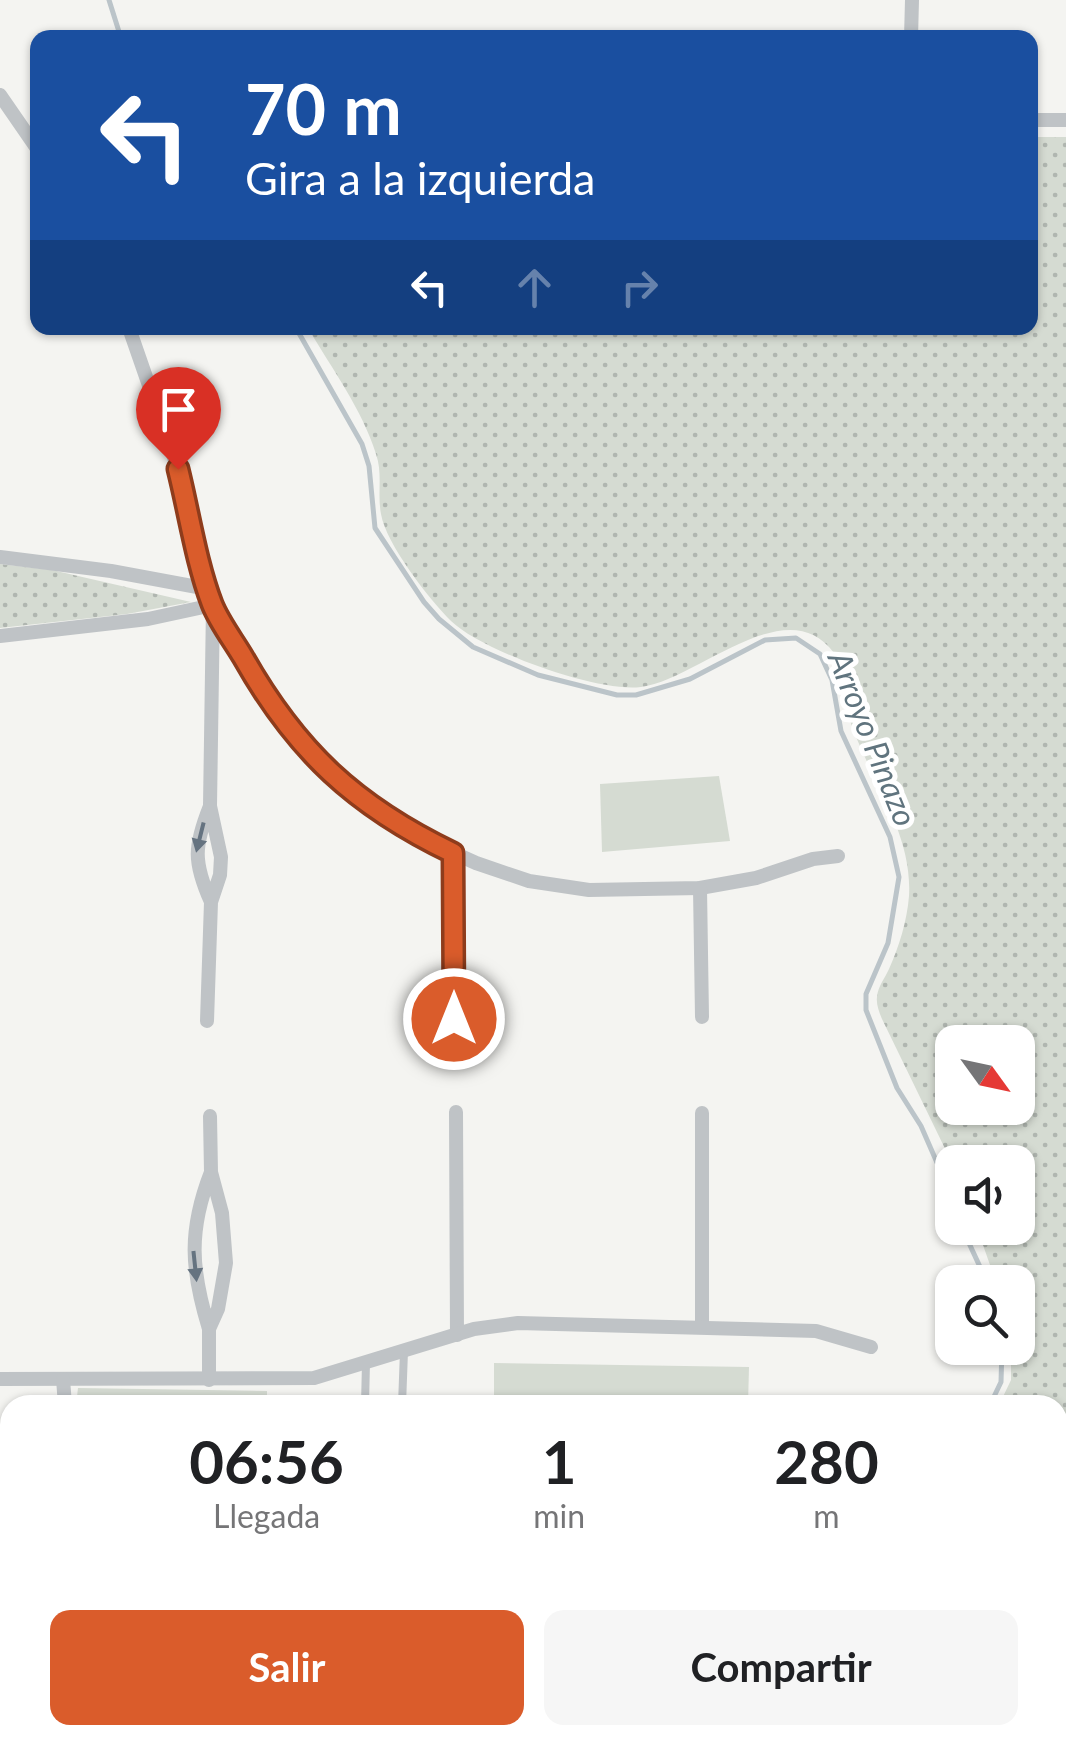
<!DOCTYPE html>
<html lang="es">
<style>
body{margin:0;font-family:Lato,sans-serif;background:#f6f6f6;color:#202124;height:100vh;display:flex;flex-direction:column;font-size:38px;white-space:nowrap}
*{box-sizing:border-box;margin:0}
p{font-size:32px;color:#757577}
.icon{flex:none;width:55px;height:55px;fill:none;stroke:currentColor;stroke-width:2;stroke-linecap:round;stroke-linejoin:round}
.map{position:relative;flex:1;overflow:hidden}
.details{position:absolute;left:0px;top:1395px;width:1068px;height:350px;display:flex;flex-direction:column;background:#fff;border-radius:30px 30px 0 0;box-shadow:0 2px 8px #0004}
.details>*{flex:none}
.hud{position:absolute;left:30px;top:30px;width:1008px;height:305px;border-radius:20px;box-shadow:0 2px 8px #0004;background:#1a4fa0;color:#fff;overflow:hidden}
.needle{width:65px;rotate:123deg}
.controls{position:absolute;left:935px;top:1025px;display:grid;gap:20px}
.controls a{display:grid;place-items:center;width:100px;height:100px;border-radius:20px;background:#fff;box-shadow:0 2px 8px #0004;font-size:50px}
.pin{position:absolute;display:grid;place-items:center;width:85px;height:85px;color:#fff;margin:-102px -42px;border-radius:50% 50% 50% 0;rotate:-45deg;box-shadow:0 0 10px #0007}
.pin .icon{rotate:45deg}
.me{position:absolute;width:110px;margin:-55px;rotate:0deg;stroke-linejoin:round;filter:drop-shadow(0 0 8px #0008)}
.turn{display:flex;align-items:center;gap:35px;height:210px;padding:0 50px;font-size:45px}
.turn .icon{width:130px;height:130px;stroke-width:2.5}
.turn b{display:block;font-size:70px;line-height:85px}
.lanes{display:flex;align-items:center;height:95px;padding:0 50px;background:#0003;justify-content:center;gap:50px;direction:ltr}
.lanes .off{opacity:.35}
.eta{display:flex;justify-content:space-evenly;align-items:center;height:170px;text-align:center}
.eta b{font-size:60px;font-weight:700;line-height:70px}
.action{display:flex;gap:20px;margin-top:auto;padding:20px 50px}
.action a{flex:1;height:115px;border-radius:20px;background:#da5c2b;color:#fff;font-size:40px;font-weight:700;line-height:115px;text-align:center}
.action a+a{background:#f6f6f6;color:#202124}
.map>svg:first-child{display:block}
.grass{fill:url(#grass-dots);fill-rule:evenodd}
.garden{fill:#d5dbd2}
.lines{fill:none;stroke-linecap:round;stroke-linejoin:round}
.stream{stroke:#bbc4c9;stroke-width:5}
.service{stroke:#bfc3c6;stroke-width:8}
.minor{stroke:#bfc3c6;stroke-width:14}
.oneway{fill:#657380}
.route-casing{stroke:#8e3c1c;stroke-width:25}
.route{stroke:#da5c2b;stroke-width:18}
.labels{text-anchor:middle;stroke-width:10;stroke-linejoin:round;paint-order:stroke}
.water-label{font-size:32px;font-style:italic;fill:#60747e;stroke:#fff}
</style>
<div class="map">
<svg width="1066" height="1745" viewBox="0 0 1066 1745">
<defs>
<pattern id="grass-dots" width="8" height="8" patternUnits="userSpaceOnUse" patternTransform="scale(2.5)"><rect width="8" height="8" fill="#d5dbd2"/><path d="M2 2h.1M6 6h.1" fill="none" stroke="#b0b6b0" stroke-width="1.8" stroke-linecap="round"/></pattern>
</defs>
<rect width="100%" height="100%" fill="#f4f4f1"/>
<g class="grass">
<path d="M1030,137H1066V1713H1058V1405H999L1011,1380V1348H1018V1282H996L977,1228H1018V1162L952,1163L882,1019C879,1012 876,1004 877,997C878,986 885,978 889,969C899,947 907,921 909,896C913,829 865,774 847,711C842,693 846,668 834,653C787,588 697,680 641,687C598,693 482,651 451,621C429,599 386,544 381,514C377,494 383,474 376,454C362,409 332,369 308,328H1030ZM952,1042H1018V1108H952Z"/>
<polygon points="0,564 52,570 191,602 127,614 0,628"/>
<polygon points="326,1735 476,1735 475,1745 331,1745"/>
</g>
<g class="garden">
<polygon points="719,776 730,841 602,852 600,784"/>
<polygon points="494,1363 749,1367 748,1405 494,1405"/>
<polygon points="78,1388 267,1391 267,1405 76,1405"/>
</g>
<g class="lines">
<g class="stream">
<polyline points="109,0 121,38"/>
<polyline points="296,328 362,444 369,466 375,528 424,602 439,619 473,647 538,675 617,695 636,695 690,679 765,640 796,638 820,654 832,680 841,731 890,837 899,877 888,943 866,994 866,1010 897,1088 921,1126 952,1197"/>
<polyline points="962,1228 987,1282"/>
<polyline points="990,1405 1001,1382 1002,1348"/>
<polyline points="881,1735 882,1745"/>
</g>
<g class="service">
<polyline points="365,1405 366,1362"/>
<polyline points="402,1405 404,1351"/>
<polyline points="1058,1727 1066,1727"/>
</g>
<g class="minor">
<polyline points="911,38 912,0"/>
<polyline points="0,95 38,150"/>
<polyline points="1030,120 1066,120"/>
<polyline points="129,328 178,469 213,605 285,725 330,772 381,813 425,840 476,863 529,881 589,890 700,888 756,878 813,859 838,856"/>
<polyline points="0,557 111,571 208,589"/>
<polyline points="0,636 148,619 213,605 210,806"/>
<polyline points="453,853 454,1019"/>
<polyline points="700,888 702,1017"/>
<path d="M207,1021L211,902L220,875L221,857L210,806C194,846 193,862 211,902"/>
<polyline points="456,1112 457,1335"/>
<path d="M210,1116L211,1172L222,1213L226,1263L218,1309L209,1329C191,1270 188,1231 211,1172"/>
<polyline points="702,1327 702,1113"/>
<polyline points="0,1379 314,1378 474,1329 518,1323 816,1331 871,1347"/>
<polyline points="63,1379 65,1405"/>
<polyline points="209,1380 209,1329"/>
<polyline points="0,1504 10,1504"/>
<polyline points="0,1563 10,1564"/>
<polyline points="318,1735 325,1745"/>
<polyline points="673,1735 674,1745"/>
<polyline points="11,1745 19,1735"/>
<polyline points="483,1745 485,1735"/>
<polyline points="618,1745 620,1735"/>
</g>
</g>
<defs><path id="oneway-solid" d="M-6-.8H1V-3.2L6.5 0L1 3.2V.8H-6Z" transform="scale(2.5)"/></defs>
<g class="oneway">
<use href="#oneway-solid" transform="translate(200 837) rotate(104)"/>
<use href="#oneway-solid" transform="translate(195 1266) rotate(84)"/>
</g>
<g class="lines">
<defs>
<path id="route" d="M178,469C189,513 196,562 212,604C219,622 233,640 243,657C296,751 355,806 453,853L454,1019"/>
</defs>
<use href="#route" class="route-casing"/>
<use href="#route" class="route"/>
</g>
<g class="labels">
<g class="water-label">
<text transform="translate(872 739) rotate(68)" y="11">Arroyo Pinazo</text>
</g>
</g>
</svg>
<div class="controls">
<a><svg class="needle" viewBox="-14 -14 28 28"><path d="M0-13l5 13h-10z" fill="#e53935"/><path d="M0 13l5-13h-10z" fill="#757577"/></svg></a>
<a><svg class="icon" aria-label="sound" viewBox="0 0 24 24"><path d="M4 9h4l5-4v14l-5-4H4zM17 9q2 3 0 6"/></svg></a>
<a><svg class="icon" aria-label="search" viewBox="0 0 24 24"><circle cx="10" cy="10" r="6"/><path d="M15 15l6 6"/></svg></a>
</div>
<div class="pin" style="left:178px;top:469px;background:#d93025"><svg class="icon" aria-label="arrive" viewBox="0 0 24 24"><path d="M6 21V4h12l-3 4 3 4H6"/></svg></div>
<svg class="me" style="left:454px;top:1019px" viewBox="-20 -20 40 40"><circle r="17" fill="#da5c2b" stroke="#fff" stroke-width="3"/><path d="M0-11L8 9 0 5-8 9z" fill="#fff"/></svg>
<div class="hud">
<div class="turn"><svg class="icon" aria-label="left" viewBox="0 0 24 24"><path d="M17 20v-9H6M10 6l-5 5 5 5"/></svg><div><b>70 m</b>Gira a la izquierda</div></div>
<div class="lanes"><svg class="icon" aria-label="left" viewBox="0 0 24 24"><path d="M17 20v-9H6M10 6l-5 5 5 5"/></svg><svg class="icon off" aria-label="ahead" viewBox="0 0 24 24"><path d="M12 20V5M6 11l6-6 6 6"/></svg><svg class="icon off" aria-label="right" viewBox="0 0 24 24"><path d="M7 20v-9h11M14 6l5 5-5 5"/></svg></div>
</div>
<section class="details">
<div class="eta">
<div><b>06:56</b><p>Llegada</p></div>
<div><b>1</b><p>min</p></div>
<div><b>280</b><p>m</p></div>
</div>
<div class="action"><a>Salir</a><a>Compartir</a></div>
</section>
</div>
